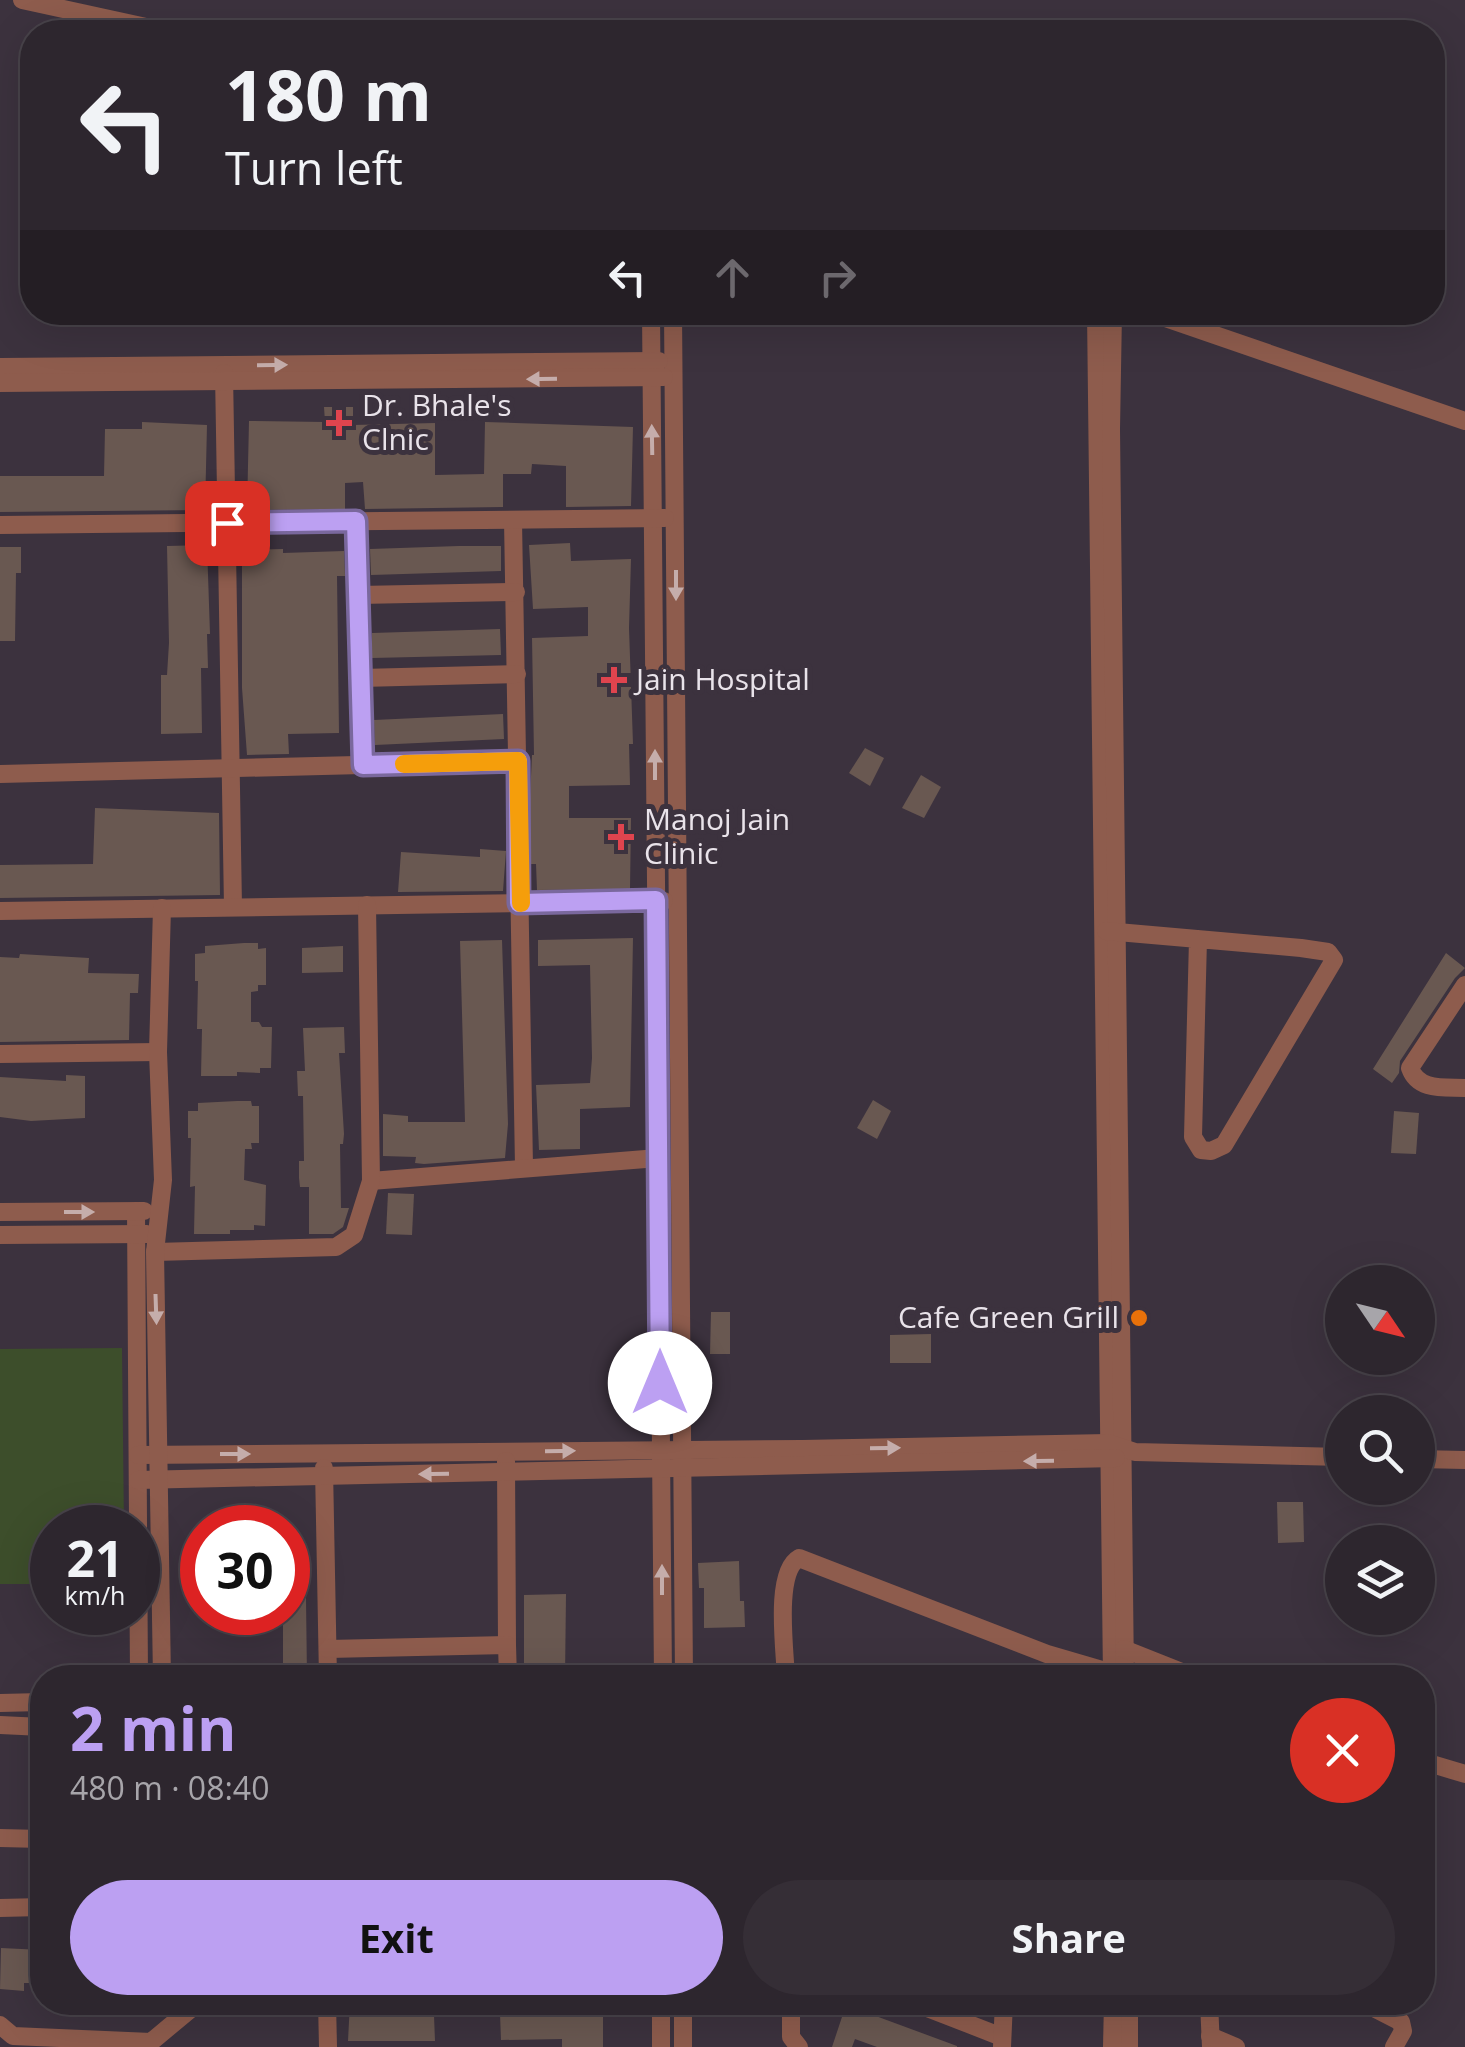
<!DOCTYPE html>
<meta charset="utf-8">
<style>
body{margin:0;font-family:"Open Sans",sans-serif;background:#352e36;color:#f1f3f6;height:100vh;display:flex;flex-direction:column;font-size:38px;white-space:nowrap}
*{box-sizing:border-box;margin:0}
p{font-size:32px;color:#a7a5aa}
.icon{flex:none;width:55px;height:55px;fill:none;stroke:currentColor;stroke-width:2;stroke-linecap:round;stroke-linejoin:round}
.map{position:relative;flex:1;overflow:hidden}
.drawer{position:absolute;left:30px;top:1665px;width:1405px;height:350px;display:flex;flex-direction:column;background:#2d262e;border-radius:40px;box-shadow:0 10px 40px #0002,0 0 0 2px #48434a}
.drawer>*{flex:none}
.top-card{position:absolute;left:20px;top:20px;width:1425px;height:305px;border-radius:40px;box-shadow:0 10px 40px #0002,0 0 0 2px #48434a;background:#2d262e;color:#f1f3f6;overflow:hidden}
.needle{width:65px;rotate:125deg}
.controls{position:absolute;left:1325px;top:1265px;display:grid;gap:20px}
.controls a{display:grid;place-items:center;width:110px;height:110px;border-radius:50%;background:#2d262e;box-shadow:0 10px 40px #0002,0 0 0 2px #48434a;font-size:50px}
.speed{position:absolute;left:30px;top:1505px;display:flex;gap:20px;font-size:50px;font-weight:700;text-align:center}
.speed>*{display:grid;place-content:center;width:130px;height:130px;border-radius:50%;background:#2d262e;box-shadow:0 10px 40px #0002,0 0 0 2px #48434a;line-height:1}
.speed small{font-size:25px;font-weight:400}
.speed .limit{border:15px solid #d22;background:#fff;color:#111}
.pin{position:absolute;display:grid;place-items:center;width:85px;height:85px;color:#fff;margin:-42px;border-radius:20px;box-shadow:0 5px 15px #0006}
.me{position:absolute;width:110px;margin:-55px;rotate:0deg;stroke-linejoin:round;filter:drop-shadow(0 0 8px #0008)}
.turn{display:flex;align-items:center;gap:35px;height:210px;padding:0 40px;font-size:45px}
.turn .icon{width:130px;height:130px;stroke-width:2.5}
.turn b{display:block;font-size:70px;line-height:85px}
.lanes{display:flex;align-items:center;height:95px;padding:0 40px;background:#0003;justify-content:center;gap:50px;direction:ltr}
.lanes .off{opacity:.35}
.round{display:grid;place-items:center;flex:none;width:105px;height:105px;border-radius:52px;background:#352e36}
.summary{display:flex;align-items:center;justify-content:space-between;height:170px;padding:0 40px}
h1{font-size:60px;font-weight:700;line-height:75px;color:#bca0f2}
.cta{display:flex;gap:20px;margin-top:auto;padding:20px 40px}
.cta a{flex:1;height:115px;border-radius:60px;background:#bca0f2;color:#111;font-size:40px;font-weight:700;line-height:115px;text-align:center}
.cta a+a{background:#352e36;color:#f1f3f6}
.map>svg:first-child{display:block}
.green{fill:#3d4e2b}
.building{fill:#695851}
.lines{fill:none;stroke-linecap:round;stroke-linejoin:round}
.minor{stroke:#8e5c4d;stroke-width:18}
.oneway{fill:#c5adab}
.route-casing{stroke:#7a689d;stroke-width:25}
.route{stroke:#bca0f2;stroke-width:18}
.slow{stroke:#f59e0b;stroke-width:18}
.health-dot{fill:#e0444e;stroke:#3c323e;stroke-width:4}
.food-dot{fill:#e8710a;stroke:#3c323e;stroke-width:4}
.labels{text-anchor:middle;stroke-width:10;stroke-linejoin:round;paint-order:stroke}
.poi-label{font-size:30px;fill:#e9e3ea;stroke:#3c323e;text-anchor:start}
</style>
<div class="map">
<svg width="1465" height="2047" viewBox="0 0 1465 2047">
<rect width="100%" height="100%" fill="#3c323e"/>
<polygon class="green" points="122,1348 124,1527 52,1528 52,1584 0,1584 0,1349"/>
<g class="building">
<polygon points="324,407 353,407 353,425 435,423 435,475 484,474 485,422 633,427 631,506 566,507 566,466 532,464 531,474 503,474 503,507 365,509 363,482 345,483 345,509 247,510 249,421 325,422"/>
<polygon points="142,422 207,425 205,510 0,512 0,476 104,476 105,429 142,429"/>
<polygon points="570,543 571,561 631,559 629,628 633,744 629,744 630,785 569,786 569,818 631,818 630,889 537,890 536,864 531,864 530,798 532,755 534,755 532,638 588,636 588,607 533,609 529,545"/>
<polygon points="207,545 210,634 207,634 208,668 201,668 202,733 161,734 161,675 167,675 169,643 167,546"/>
<polygon points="459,546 501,546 501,571 371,575 370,549"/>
<polygon points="0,547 21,547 21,573 16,573 15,641 0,641"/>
<polygon points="283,549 283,553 344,551 345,576 337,576 339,733 288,734 289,754 247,755 242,688 242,550"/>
<polygon points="500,629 501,655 372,658 372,633"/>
<polygon points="503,714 504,739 375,745 374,720"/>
<polygon points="865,748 884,758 870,786 849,773"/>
<polygon points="921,775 941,787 924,818 902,808"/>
<polygon points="95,808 219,813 220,895 0,898 0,865 93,864"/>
<polygon points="480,849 506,851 503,891 398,892 401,852 480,857"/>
<polygon points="633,938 630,1107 580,1109 580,1149 539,1150 536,1085 590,1083 592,1058 590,965 538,966 538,940"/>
<polygon points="502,940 508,1124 505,1158 424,1164 415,1163 416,1157 383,1156 383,1114 408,1116 408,1122 465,1122 460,941"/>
<polygon points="244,943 258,943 258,949 266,948 266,985 258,985 258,991 251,992 251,1022 259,1022 262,1027 272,1027 271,1068 260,1068 260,1073 237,1072 237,1076 201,1076 202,1029 197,1029 198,981 195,981 195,954 205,953 205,946"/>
<polygon points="343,946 343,972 302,973 302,948"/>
<polygon points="1446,953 1465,968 1455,978 1400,1061 1399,1073 1392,1083 1373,1069"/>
<polygon points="20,954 89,958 88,973 139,974 138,993 130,993 129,1040 0,1042 0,957 19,958"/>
<polygon points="344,1027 345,1053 339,1053 344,1134 343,1144 340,1144 341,1208 349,1208 343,1227 333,1234 309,1234 309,1187 300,1187 299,1178 299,1161 304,1161 303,1096 298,1096 297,1071 305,1071 303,1028"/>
<polygon points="66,1075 85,1076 85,1118 31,1121 0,1117 0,1077 66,1081"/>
<polygon points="873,1100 891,1111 877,1139 857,1128"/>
<polygon points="237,1101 251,1101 252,1106 259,1106 259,1143 251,1143 252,1149 245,1149 244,1180 266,1185 265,1226 254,1225 254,1230 230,1230 230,1234 194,1234 195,1186 190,1187 191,1138 188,1138 188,1111 198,1111 198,1103"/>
<polygon points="1394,1111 1419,1113 1416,1154 1391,1153"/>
<polygon points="388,1193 414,1194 412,1235 386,1234"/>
<polygon points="711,1312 730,1312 730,1354 710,1354"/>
<polygon points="931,1334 931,1363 890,1363 890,1335"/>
<polygon points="1277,1502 1303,1502 1304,1542 1278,1543"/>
<polygon points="739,1561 740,1601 744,1601 745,1627 704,1628 704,1588 699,1588 698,1563"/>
<polygon points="566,1594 565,1678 524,1678 524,1595"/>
<polygon points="306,1598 307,1678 283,1678 283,1612 288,1612 288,1599"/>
<polygon points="1,1948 42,1950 42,1983 24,1983 24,1991 0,1989"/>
<polygon points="350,2002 392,2002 392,2017 434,2015 435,2041 348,2041"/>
<polygon points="562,2002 603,2002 603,2047 562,2047 562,2039 501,2040 500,2014 562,2013"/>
<polygon points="846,2005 957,2046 957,2047 877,2047 855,2039 852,2047 832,2047"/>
</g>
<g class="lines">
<g class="minor">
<polyline points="22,0 169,32"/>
<polyline points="651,312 663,1678"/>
<polyline points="673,312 684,1678"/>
<polyline points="1096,312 1112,1678"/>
<polyline points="1113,312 1111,429 1125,1678"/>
<polyline points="1148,312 1465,421"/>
<polyline points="0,367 659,361"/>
<polyline points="224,373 233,907"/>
<polyline points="0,383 664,377"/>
<polyline points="513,520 524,1167"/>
<polyline points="356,521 363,765"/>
<polyline points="0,525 665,518"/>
<polyline points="359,595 516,592"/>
<polyline points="361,678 517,674"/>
<polyline points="0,774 518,761"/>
<polyline points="0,911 664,901"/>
<polyline points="1106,931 1301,948 1328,952 1334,960 1224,1145 1211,1151 1201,1150 1193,1137 1198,939"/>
<path d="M1465,985L1410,1068C1418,1091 1444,1087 1465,1088"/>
<polyline points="0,1054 158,1052"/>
<polyline points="371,1181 658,1158"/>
<polyline points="136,1211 139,1678"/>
<polyline points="0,1212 144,1211"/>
<polyline points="0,1235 147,1234"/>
<polyline points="155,1252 336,1247 354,1235 371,1181 367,905"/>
<polyline points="138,1455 802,1449 1108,1443 1135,1452 1342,1457"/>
<polyline points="1418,1459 1465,1460"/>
<polyline points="506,1461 507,1645"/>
<polyline points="324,1468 328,1678"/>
<polyline points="138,1480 1116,1458"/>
<polyline points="328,1649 507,1645 508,1678"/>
<polyline points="1124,1649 1197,1678"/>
<polyline points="162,1678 155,1252 163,1180 158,1052 162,908"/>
<path d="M786,1678C785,1650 774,1572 799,1558L1047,1654L1112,1673"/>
<polyline points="0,1703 42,1702"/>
<polyline points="0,1725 42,1727"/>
<polyline points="1422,1761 1465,1774"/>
<polyline points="0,1838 42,1839"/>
<polyline points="0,1908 42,1907"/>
<polyline points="327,2002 328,2047"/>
<polyline points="661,2002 661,2047"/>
<polyline points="683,2002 683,2047"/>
<polyline points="791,2002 791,2037 799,2047"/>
<polyline points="912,2002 1002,2037"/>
<polyline points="1129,2002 1129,2047"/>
<polyline points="1209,2002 1211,2047"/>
<polyline points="1362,2002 1401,2022 1403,2031 1394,2047"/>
<polyline points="0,2025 13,2036 151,2042 199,2002"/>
<polyline points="1210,2036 1236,2047"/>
<polyline points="1002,2047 1004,2002"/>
<polyline points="1112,2047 1113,2002"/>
</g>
</g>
<defs><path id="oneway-solid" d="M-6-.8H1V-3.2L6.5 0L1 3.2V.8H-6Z" transform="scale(2.5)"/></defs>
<g class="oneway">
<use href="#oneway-solid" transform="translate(272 365) rotate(-1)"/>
<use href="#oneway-solid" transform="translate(542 379) rotate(179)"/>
<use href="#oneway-solid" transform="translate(652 440) rotate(-91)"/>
<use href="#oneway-solid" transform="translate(676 585) rotate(90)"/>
<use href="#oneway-solid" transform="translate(655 765) rotate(-90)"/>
<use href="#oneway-solid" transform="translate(79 1212)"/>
<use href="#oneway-solid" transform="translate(156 1309) rotate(88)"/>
<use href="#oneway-solid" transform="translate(885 1448) rotate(-1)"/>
<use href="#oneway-solid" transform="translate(560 1451) rotate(-1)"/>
<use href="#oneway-solid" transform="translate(235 1454)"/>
<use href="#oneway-solid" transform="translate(1039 1461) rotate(179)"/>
<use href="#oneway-solid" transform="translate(434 1474) rotate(179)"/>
<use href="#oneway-solid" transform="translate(662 1580) rotate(-90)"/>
</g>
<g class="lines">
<defs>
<polyline id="route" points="227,523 356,521 363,765 518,761 519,903 656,900 660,1383"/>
</defs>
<use href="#route" class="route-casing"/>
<use href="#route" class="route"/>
<polyline class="slow" points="404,764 518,761 521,903"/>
</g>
<g class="health-dot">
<path d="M334 408h10v10h10v10h-10v10h-10v-10h-10v-10h10z"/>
<path d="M609 665h10v10h10v10h-10v10h-10v-10h-10v-10h10z"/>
<path d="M616 822h10v10h10v10h-10v10h-10v-10h-10v-10h10z"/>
</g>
<circle class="food-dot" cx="1139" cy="1318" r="10"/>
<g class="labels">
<g class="poi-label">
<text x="362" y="416">Dr. Bhale's<tspan x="362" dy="34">Clnic</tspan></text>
<text x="636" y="690">Jain Hospital</text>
<text x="644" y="830">Manoj Jain<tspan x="644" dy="34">Clinic</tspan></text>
<text x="1119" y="1328" text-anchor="end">Cafe Green Grill</text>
</g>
</g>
</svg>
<div class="controls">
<a><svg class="needle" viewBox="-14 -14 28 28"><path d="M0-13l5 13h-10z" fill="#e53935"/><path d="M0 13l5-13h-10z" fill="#a7a5aa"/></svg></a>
<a><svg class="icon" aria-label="search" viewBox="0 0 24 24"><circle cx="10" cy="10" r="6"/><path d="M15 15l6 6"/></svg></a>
<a><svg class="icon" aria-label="layers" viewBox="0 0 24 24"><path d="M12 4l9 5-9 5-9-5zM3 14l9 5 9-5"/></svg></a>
</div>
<div class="speed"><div>21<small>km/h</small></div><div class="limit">30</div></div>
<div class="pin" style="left:227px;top:523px;background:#d93025"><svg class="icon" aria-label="arrive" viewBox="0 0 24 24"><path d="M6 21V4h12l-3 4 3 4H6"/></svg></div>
<svg class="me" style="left:660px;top:1383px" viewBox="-20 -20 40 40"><circle r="19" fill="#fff"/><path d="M0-13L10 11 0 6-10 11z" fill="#bca0f2"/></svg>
<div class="top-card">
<div class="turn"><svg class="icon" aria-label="left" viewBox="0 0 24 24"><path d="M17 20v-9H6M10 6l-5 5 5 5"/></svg><div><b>180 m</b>Turn left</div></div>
<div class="lanes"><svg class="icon" aria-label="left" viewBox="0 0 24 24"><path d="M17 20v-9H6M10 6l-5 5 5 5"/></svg><svg class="icon off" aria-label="ahead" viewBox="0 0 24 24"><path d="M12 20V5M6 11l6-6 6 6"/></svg><svg class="icon off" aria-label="right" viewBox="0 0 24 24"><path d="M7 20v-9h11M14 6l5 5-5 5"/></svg></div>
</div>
<section class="drawer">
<div class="summary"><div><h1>2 min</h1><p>480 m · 08:40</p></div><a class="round" style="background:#d93025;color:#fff"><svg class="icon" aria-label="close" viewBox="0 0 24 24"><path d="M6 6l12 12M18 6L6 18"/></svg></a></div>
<div class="cta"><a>Exit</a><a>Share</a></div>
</section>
</div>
